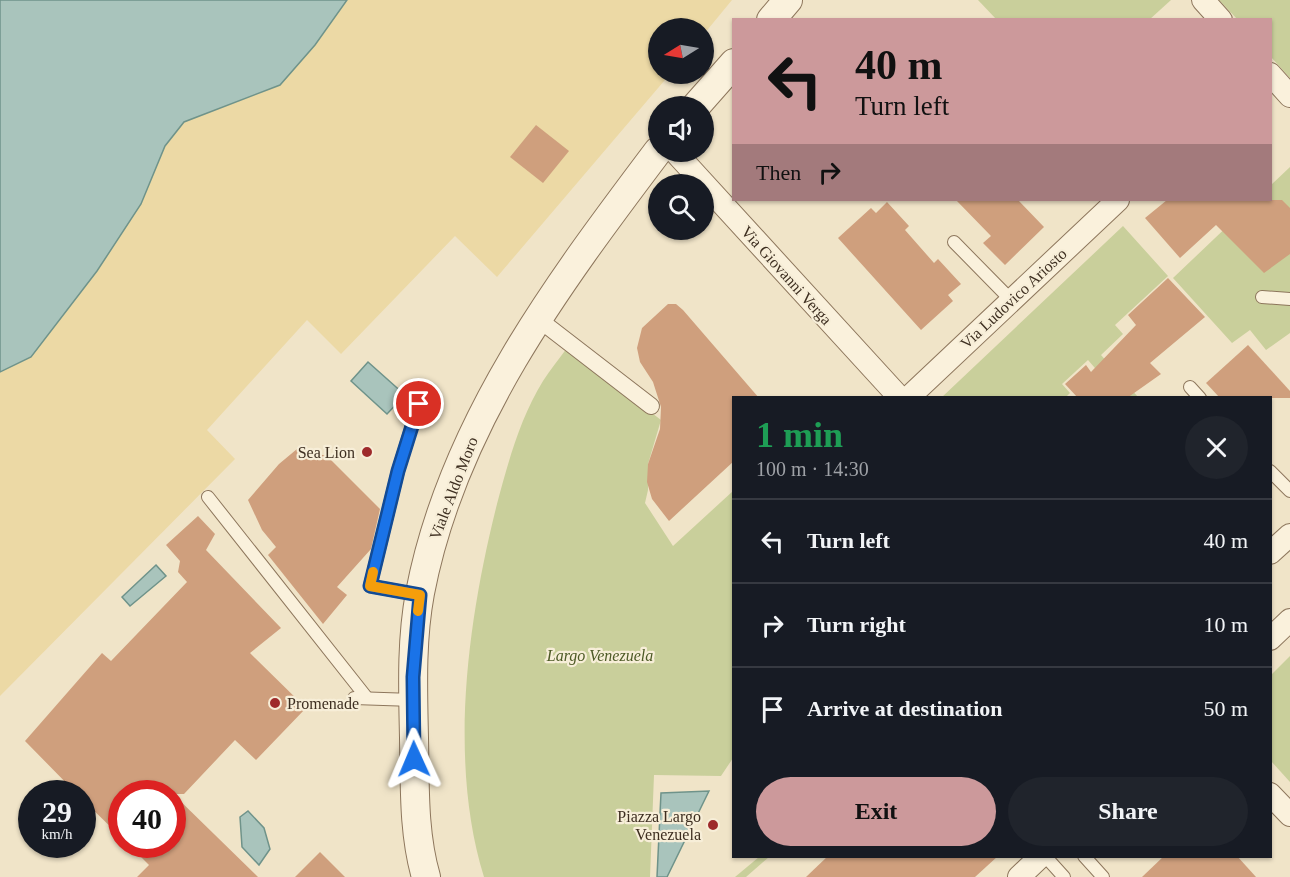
<!DOCTYPE html>
<meta charset="utf-8">
<style>
body{margin:0;font-family:"Times New Roman",serif;background:#20242c;color:#f1f3f6;height:100vh;display:flex;flex-direction:column;font-size:22px;white-space:nowrap}
*{box-sizing:border-box;margin:0}
p{font-size:20px;color:#9ea1a6}
.icon{flex:none;width:33px;height:33px;fill:none;stroke:currentColor;stroke-width:2;stroke-linecap:round;stroke-linejoin:round}
.map{position:relative;flex:1;overflow:hidden}
.drawer{position:absolute;left:732px;top:396px;width:540px;height:462px;display:flex;flex-direction:column;background:#171b24;border-radius:0px;box-shadow:0 2px 4px #0004}
.drawer>*{flex:none}
.banner{position:absolute;left:732px;top:18px;width:540px;height:183px;border-radius:0px;box-shadow:0 2px 4px #0004;background:#cc999b;color:#111;overflow:hidden}
.needle{width:39px;rotate:259deg}
.buttons{position:absolute;left:648px;top:18px;display:grid;gap:12px}
.buttons a{display:grid;place-items:center;width:66px;height:66px;border-radius:50%;background:#171b24;box-shadow:0 2px 4px #0004;font-size:30px}
.speed{position:absolute;left:18px;top:780px;display:flex;gap:12px;font-size:30px;font-weight:700;text-align:center}
.speed>*{display:grid;place-content:center;width:78px;height:78px;border-radius:50%;background:#171b24;box-shadow:0 2px 4px #0004;line-height:1}
.speed small{font-size:15px;font-weight:400}
.speed .limit{border:9px solid #d22;background:#fff;color:#111}
.pin{position:absolute;display:grid;place-items:center;width:51px;height:51px;color:#fff;margin:-26px;border:3px solid #fff;border-radius:50%;box-shadow:0 2px 6px #0007}
.me{position:absolute;width:66px;margin:-33px;rotate:359deg;stroke-linejoin:round;filter:drop-shadow(0 0 4px #0008)}
.turn{display:flex;align-items:center;gap:21px;height:126px;padding:0 24px;font-size:27px}
.turn .icon{width:78px;height:78px;stroke-width:2.5}
.turn b{display:block;font-size:42px;line-height:51px}
.then{display:flex;align-items:center;height:57px;padding:0 24px;background:#0003;gap:12px;font-size:22px}
.round{display:grid;place-items:center;flex:none;width:63px;height:63px;border-radius:32px;background:#20242c}
.overview{display:flex;align-items:center;justify-content:space-between;height:102px;padding:0 24px}
h1{font-size:36px;font-weight:700;line-height:45px;color:#1e9e55}
.action{display:flex;gap:12px;margin-top:auto;padding:12px 24px}
.action a{flex:1;height:69px;border-radius:36px;background:#cc999b;color:#111;font-size:24px;font-weight:700;line-height:69px;text-align:center}
.action a+a{background:#20242c;color:#f1f3f6}
ul{padding:0;list-style:none}
li{display:flex;align-items:center;gap:18px;height:84px;padding:0 24px;border-top:2px solid #363941}
li div{flex:1}
li b{display:block;font-size:22px}
li em{font-style:normal}
.map>svg:first-child{display:block}
.green{fill:#c9cf9b}
.sand{fill:#ecd9a5}
.water{fill:#a9c4bc;stroke:#6f938a;stroke-width:1.5}
.building{fill:#cf9f7d}
.lines{fill:none;stroke-linecap:round;stroke-linejoin:round}
.service-casing{stroke:#8d765c;stroke-width:14}
.pedestrian-casing{stroke:#8d765c;stroke-width:18}
.minor-casing{stroke:#8d765c;stroke-width:24}
.tertiary-casing{stroke:#8d765c;stroke-width:30}
.service{stroke:#faf1dc;stroke-width:12}
.pedestrian{stroke:#faf1dc;stroke-width:16}
.minor{stroke:#faf1dc;stroke-width:22}
.tertiary{stroke:#faf1dc;stroke-width:28}
.route-casing{stroke:#114b97;stroke-width:15}
.route{stroke:#1a73e8;stroke-width:10}
.slow{stroke:#f59e0b;stroke-width:10}
.poi-dot{fill:#9e2a2b;stroke:#f7eed8;stroke-width:2}
.labels{text-anchor:middle;stroke-width:4.5;stroke-linejoin:round;paint-order:stroke}
.street-label{font-size:16px;fill:#3d2e20;stroke:#f7eed8}
.poi-label{font-size:16px;fill:#3d2e20;stroke:#f7eed8;text-anchor:end}
.park-label{font-size:16px;font-style:italic;fill:#4d5a26;stroke:#f7eed8}
</style>
<div class="map">
<svg width="1290" height="877" viewBox="0 0 1290 877">
<rect width="100%" height="100%" fill="#f0e4c8"/>
<g class="green">
<polygon points="978,0 1171,0 1149,20 996,19"/>
<polygon points="1219,0 1290,0 1290,78 1271,57 1270,20 1237,19"/>
<polygon points="1290,167 1290,333 1266,350 1250,330 1232,343 1173,278 1255,200 1270,200 1271,185"/>
<polygon points="1123,226 1168,276 1115,325 1123,334 1101,355 1138,397 1120,397 1088,360 1062,384 1070,393 1066,397 941,398"/>
<path d="M567,348L661,420L648,464V490L645,503L673,546L733,491V758L721,776L654,775L650,877H484C448,761 468,619 497,504C508,463 520,418 543,381C550,370 559,359 567,348Z"/>
<polygon points="1290,656 1290,782 1271,761 1270,676"/>
<polygon points="759,857 769,857 746,877 735,877"/>
</g>
<polygon class="sand" points="347,0 732,0 704,34 704,28 658,28 658,74 670,74 497,277 455,236 341,354 307,320 207,430 235,459 0,696 0,372 31,357 97,271 141,204 165,146 184,122 224,105 315,45"/>
<g class="water">
<polygon points="0,0 347,0 315,45 280,85 184,122 165,146 141,204 97,271 31,357 0,372"/>
<polygon points="368,362 405,395 387,414 351,381"/>
<polygon points="156,565 166,576 130,606 122,597"/>
<polygon points="709,791 667,877 657,877 661,793"/>
<polygon points="248,811 264,828 270,849 259,865 242,847 240,817"/>
</g>
<g class="building">
<polygon points="536,125 569,151 543,183 510,157"/>
<polygon points="956,200 1018,200 1044,227 1005,265 983,243 991,236"/>
<polygon points="1167,200 1282,200 1290,208 1290,254 1264,273 1216,225 1180,258 1145,218"/>
<polygon points="887,202 909,226 905,230 934,263 938,259 961,284 948,295 953,301 921,330 838,238 871,208 876,213"/>
<polygon points="1168,278 1205,317 1150,363 1161,374 1127,398 1078,398 1065,384 1086,365 1091,372 1136,325 1128,315"/>
<polygon points="668,304 676,304 683,310 759,398 734,398 734,461 669,521 652,499 647,482 648,464 660,429 661,407 653,382 640,362 637,348 642,328"/>
<polygon points="1248,345 1290,391 1290,398 1220,398 1206,383"/>
<polygon points="297,449 327,456 380,509 371,549 337,587 347,595 323,624 268,555 276,547 262,530 248,500 279,464"/>
<polygon points="198,516 215,534 206,550 281,628 250,653 306,708 256,760 235,740 184,794 173,794 258,877 137,877 149,865 128,844 172,844 172,794 122,794 122,838 82,799 82,794 77,794 25,741 102,653 111,661 187,582 178,572 180,561 166,545"/>
<polygon points="320,852 345,877 295,877"/>
<polygon points="828,856 998,856 975,877 806,877"/>
<polygon points="1164,856 1237,856 1256,877 1142,877"/>
</g>
<g class="lines">
<defs>
<g id="service">
<polyline points="954,242 1011,300"/>
<polyline points="1262,297 1290,299"/>
<polyline points="1190,387 1200,398"/>
<polyline points="419,403 398,471 370,586 420,595"/>
<polyline points="1270,471 1290,491"/>
<polyline points="208,497 367,698"/>
<polyline points="354,698 413,700"/>
<polyline points="1045,856 1064,877"/>
<polyline points="1084,856 1103,877"/>
</g>
<polyline id="pedestrian" points="537,318 651,406"/>
<g id="minor">
<polyline points="1203,0 1221,20"/>
<polyline points="1270,74 1290,96"/>
<polyline points="675,152 900,398"/>
<polyline points="908,398 1118,200"/>
<polyline points="1270,553 1290,535"/>
<polyline points="1270,639 1290,620"/>
<polyline points="1270,794 1290,815"/>
<polyline points="1019,877 1041,856"/>
</g>
<g id="tertiary">
<polyline points="771,20 788,0"/>
<polyline points="696,106 734,63"/>
<path d="M426,877C413,832 415,784 414,738C413,690 411,641 420,593C452,425 557,285 658,151"/>
</g>
</defs>
<use href="#service" class="service-casing"/>
<use href="#pedestrian" class="pedestrian-casing"/>
<use href="#minor" class="minor-casing"/>
<use href="#tertiary" class="tertiary-casing"/>
<use href="#service" class="service"/>
<use href="#pedestrian" class="pedestrian"/>
<use href="#minor" class="minor"/>
<use href="#tertiary" class="tertiary"/>
</g>
<g class="lines">
<defs>
<polyline id="route" points="414,759 413,677 420,595 370,586 398,471 419,404"/>
</defs>
<use href="#route" class="route-casing"/>
<use href="#route" class="route"/>
<polyline class="slow" points="373,572 370,586 420,595 418,611"/>
</g>
<g class="poi-dot">
<circle cx="367" cy="452" r="6"/>
<circle cx="275" cy="703" r="6"/>
<circle cx="713" cy="825" r="6"/>
</g>
<g class="labels">
<g class="street-label">
<text transform="translate(787 275) rotate(48)" y="6">Via Giovanni Verga</text>
<text transform="translate(1013 298) rotate(-43)" y="6">Via Ludovico Ariosto</text>
<text transform="translate(453 488) rotate(-69)" y="6">Viale Aldo Moro</text>
</g>
<g class="poi-label">
<text x="355" y="458">Sea Lion</text>
<text x="287" y="709" text-anchor="start">Promenade</text>
<text x="701" y="822">Piazza Largo<tspan x="701" dy="18">Venezuela</tspan></text>
</g>
<g class="park-label">
<text x="600" y="661">Largo Venezuela</text>
</g>
</g>
</svg>
<div class="buttons">
<a><svg class="needle" viewBox="-14 -14 28 28"><path d="M0-13l5 13h-10z" fill="#e53935"/><path d="M0 13l5-13h-10z" fill="#9ea1a6"/></svg></a>
<a><svg class="icon" aria-label="sound" viewBox="0 0 24 24"><path d="M4 9h4l5-4v14l-5-4H4zM17 9q2 3 0 6"/></svg></a>
<a><svg class="icon" aria-label="search" viewBox="0 0 24 24"><circle cx="10" cy="10" r="6"/><path d="M15 15l6 6"/></svg></a>
</div>
<div class="speed"><div>29<small>km/h</small></div><div class="limit">40</div></div>
<div class="pin" style="left:419px;top:404px;background:#d93025"><svg class="icon" aria-label="arrive" viewBox="0 0 24 24"><path d="M6 21V4h12l-3 4 3 4H6"/></svg></div>
<svg class="me" style="left:414px;top:759px" viewBox="-20 -20 40 40"><path d="M0-17L14 15 0 8-14 15z" fill="#1a73e8" stroke="#fff" stroke-width="4"/></svg>
<div class="banner">
<div class="turn"><svg class="icon" aria-label="left" viewBox="0 0 24 24"><path d="M17 20v-9H6M10 6l-5 5 5 5"/></svg><div><b>40 m</b>Turn left</div></div>
<div class="then">Then<svg class="icon" aria-label="right" viewBox="0 0 24 24"><path d="M7 20v-9h11M14 6l5 5-5 5"/></svg></div>
</div>
<section class="drawer">
<div class="overview"><div><h1>1 min</h1><p>100 m · 14:30</p></div><a class="round"><svg class="icon" aria-label="close" viewBox="0 0 24 24"><path d="M6 6l12 12M18 6L6 18"/></svg></a></div>
<ul>
<li><svg class="icon" aria-label="left" viewBox="0 0 24 24"><path d="M17 20v-9H6M10 6l-5 5 5 5"/></svg><div><b>Turn left</b></div><em>40 m</em></li>
<li><svg class="icon" aria-label="right" viewBox="0 0 24 24"><path d="M7 20v-9h11M14 6l5 5-5 5"/></svg><div><b>Turn right</b></div><em>10 m</em></li>
<li><svg class="icon" aria-label="arrive" viewBox="0 0 24 24"><path d="M6 21V4h12l-3 4 3 4H6"/></svg><div><b>Arrive at destination</b></div><em>50 m</em></li>
</ul>
<div class="action"><a>Exit</a><a>Share</a></div>
</section>
</div>
